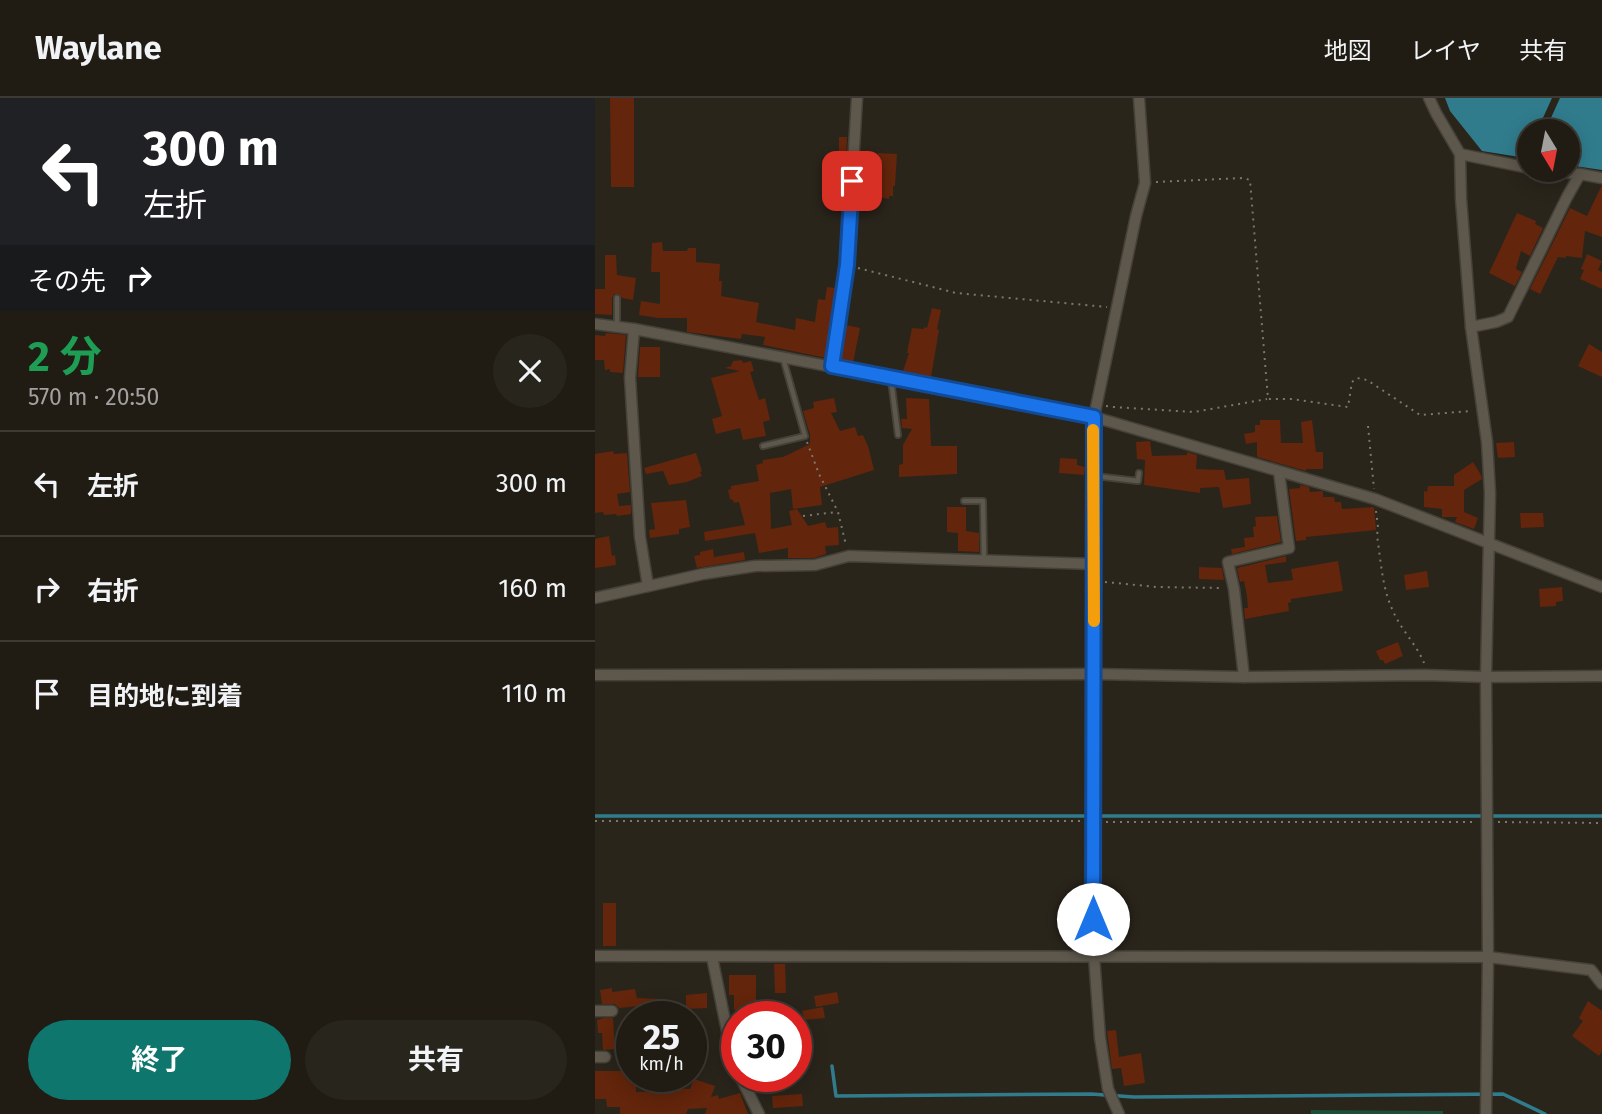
<!DOCTYPE html>
<html lang="ja">
<meta charset="utf-8">
<style>
body{margin:0;font-family:"Fira Sans","Noto Sans JP",sans-serif;background:#28251d;color:#f1f3f6;height:100vh;display:flex;flex-direction:column;font-size:26px;white-space:nowrap}
*{box-sizing:border-box;margin:0}
p{font-size:23px;color:#a2a1a0}
.icon{flex:none;width:38px;height:38px;fill:none;stroke:currentColor;stroke-width:2;stroke-linecap:round;stroke-linejoin:round}
.map{position:relative;flex:1;overflow:hidden}
.panel{display:flex;flex-direction:column;background:#201c14;width:595px}
.panel>*{flex:none}
.top-card{background:#202124;color:#fff;overflow:hidden}
.needle{width:46px;rotate:170deg}
.controls{position:absolute;left:922px;top:21px;display:grid;gap:14px}
.controls a{display:grid;place-items:center;width:63px;height:63px;border-radius:50%;background:#201c14;box-shadow:0 4px 18px #0003,0 0 0 2px #3d3a34;font-size:35px}
.speed{position:absolute;left:21px;top:903px;display:flex;gap:14px;font-size:35px;font-weight:700;text-align:center}
.speed>*{display:grid;place-content:center;width:91px;height:91px;border-radius:50%;background:#201c14;box-shadow:0 4px 18px #0003,0 0 0 2px #3d3a34;line-height:1}
.speed small{font-size:18px;font-weight:400}
.speed .limit{border:10px solid #d22;background:#fff;color:#111}
.pin{position:absolute;display:grid;place-items:center;width:60px;height:60px;color:#fff;margin:-30px;border-radius:14px;box-shadow:0 4px 10px #0006}
.me{position:absolute;width:77px;margin:-38px;rotate:0deg;stroke-linejoin:round;filter:drop-shadow(0 0 5px #0008)}
.turn{display:flex;align-items:center;gap:24px;height:147px;padding:0 28px;font-size:32px}
.turn .icon{width:91px;height:91px;stroke-width:2.5}
.turn b{display:block;font-size:49px;line-height:60px}
.then{display:flex;align-items:center;height:66px;padding:0 28px;background:#0003;gap:14px;font-size:26px}
.round{display:grid;place-items:center;flex:none;width:74px;height:74px;border-radius:37px;background:#28251d}
.overview{display:flex;align-items:center;justify-content:space-between;height:119px;padding:0 28px}
h1{font-size:42px;font-weight:700;line-height:52px;color:#1e9e55}
.primary-button{display:flex;gap:14px;margin-top:auto;padding:14px 28px}
.primary-button a{flex:1;height:80px;border-radius:42px;background:#0f766e;color:#fff;font-size:28px;font-weight:700;line-height:80px;text-align:center}
.primary-button a+a{background:#28251d;color:#f1f3f6}
ul{padding:0;list-style:none}
li{display:flex;align-items:center;gap:21px;height:105px;padding:0 28px;border-top:2px solid #3d3a34}
li div{flex:1}
li b{display:block;font-size:26px}
li em{font-style:normal}
header{display:flex;align-items:center;gap:42px;box-sizing:border-box;height:98px;padding:0 35px;background:#201c14;border-bottom:2px solid #3d3a34}
header strong{font-size:33px}
nav{display:flex;gap:38px;margin-inline-start:auto;font-size:24px}
main{display:flex;flex:1;min-height:0}
.map>svg:first-child{display:block}
.green{fill:#1c4e3a}
.water{fill:#307c8d}
.lines{fill:none;stroke-linecap:round;stroke-linejoin:round}
.stream{stroke:#307c8d;stroke-width:3.5}
.building{fill:#63250b}
.service-casing{stroke:#444139;stroke-width:8}
.minor-casing{stroke:#444139;stroke-width:13}
.path{stroke:#7c776f;stroke-width:2;stroke-dasharray:2 5;stroke-linecap:butt}
.service{stroke:#5d574c;stroke-width:4.5}
.minor{stroke:#5d574c;stroke-width:10}
.route-casing{stroke:#114b97;stroke-width:18}
.route{stroke:#1a73e8;stroke-width:12}
.slow{stroke:#f59e0b;stroke-width:12}
</style>
<header>
<strong>Waylane</strong>
<nav><a>地図</a><a>レイヤ</a><a>共有</a></nav>
</header>
<main>
<section class="panel">
<div class="top-card">
<div class="turn"><svg class="icon" aria-label="left" viewBox="0 0 24 24"><path d="M17 20v-9H6M10 6l-5 5 5 5"/></svg><div><b>300 m</b>左折</div></div>
<div class="then">その先<svg class="icon" aria-label="right" viewBox="0 0 24 24"><path d="M7 20v-9h11M14 6l5 5-5 5"/></svg></div>
</div>
<div class="overview"><div><h1>2 分</h1><p>570 m · 20:50</p></div><a class="round"><svg class="icon" aria-label="close" viewBox="0 0 24 24"><path d="M6 6l12 12M18 6L6 18"/></svg></a></div>
<ul>
<li><svg class="icon" aria-label="left" viewBox="0 0 24 24"><path d="M17 20v-9H6M10 6l-5 5 5 5"/></svg><div><b>左折</b></div><em>300 m</em></li>
<li><svg class="icon" aria-label="right" viewBox="0 0 24 24"><path d="M7 20v-9h11M14 6l5 5-5 5"/></svg><div><b>右折</b></div><em>160 m</em></li>
<li><svg class="icon" aria-label="arrive" viewBox="0 0 24 24"><path d="M6 21V4h12l-3 4 3 4H6"/></svg><div><b>目的地に到着</b></div><em>110 m</em></li>
</ul>
<div class="primary-button"><a>終了</a><a>共有</a></div>
</section>
<div class="map">
<svg width="1007" height="1016" viewBox="0 0 1007 1016">
<rect width="100%" height="100%" fill="#2a251b"/>
<polygon class="green" points="716,1012 848,1013 848,1016 716,1016"/>
<g class="water">
<polygon points="850,0 957,0 942,33 934,33 934,51 931,60 887,53 855,13"/>
<polygon points="965,0 1007,0 1007,72 973,67 973,33 950,33"/>
</g>
<g class="lines">
<g class="stream">
<polyline points="0,718 1007,718"/>
<polyline points="237,968 241,998 496,996 539,999 908,996 950,1016"/>
</g>
</g>
<g class="building">
<polygon points="15,0 39,0 39,89 16,89"/>
<polygon points="244,39 252,39 250,81 239,80 241,65 244,65"/>
<polygon points="283,55 302,56 300,88 298,88 298,98 294,98 294,101 264,95 265,77 278,79 279,61 283,60"/>
<polygon points="1007,87 1007,139 990,133 987,160 971,158 971,160 963,159 945,196 935,191 975,110 992,118"/>
<polygon points="922,115 941,123 940,126 948,130 935,158 926,153 921,171 927,174 920,188 894,175"/>
<polygon points="67,144 68,153 92,153 93,150 101,150 101,164 125,166 124,183 127,183 126,198 164,205 161,224 200,232 201,220 220,224 223,201 230,202 232,189 241,190 231,260 168,247 170,239 147,236 146,241 92,234 92,220 63,220 44,217 46,203 65,206 65,174 56,174 57,145"/>
<polygon points="992,156 1007,163 1003,172 1007,174 1007,191 985,181 989,172 986,171"/>
<polygon points="10,157 21,157 22,177 41,180 38,202 27,200 24,196 19,196 17,200 17,217 0,216 0,191 10,191"/>
<polygon points="337,210 346,212 342,231 344,232 336,279 308,273 314,255 312,255 317,230 329,231 329,229 332,230"/>
<polygon points="251,227 265,230 258,265 245,263"/>
<polygon points="11,235 31,237 28,275 15,274 15,271 10,272 9,262 0,262 0,237 10,238"/>
<polygon points="994,246 1007,254 1007,279 983,268"/>
<polygon points="45,249 65,249 65,279 43,279"/>
<polygon points="147,262 148,265 156,263 159,273 155,274 164,302 170,300 175,322 168,324 171,338 148,342 145,330 121,336 117,321 127,318 116,280 145,273 130,270 136,268 138,263"/>
<polygon points="239,300 242,314 236,315 245,333 260,329 263,338 268,337 273,348 279,372 225,389 227,407 198,411 196,391 175,395 176,431 197,427 194,413 202,411 213,428 230,424 232,430 243,429 244,447 230,448 231,456 219,460 193,460 193,450 164,455 160,435 110,443 109,434 150,427 144,404 139,405 138,402 135,401 133,392 136,391 136,388 164,383 161,367 168,365 168,362 188,359 215,346 215,337 208,313 219,310 218,304"/>
<polygon points="311,300 334,301 336,348 362,348 362,376 304,379 304,367 308,366 308,347 317,331 307,330 306,321 312,321"/>
<polygon points="665,322 685,322 686,345 708,345 706,324 717,322 721,354 728,354 728,371 711,371 711,373 662,359 662,344 651,346 649,336 660,334 660,327 665,327"/>
<polygon points="555,343 557,358 592,357 592,354 602,357 601,371 629,372 631,382 654,380 656,406 628,410 624,389 605,390 605,395 549,387 550,362 542,361 541,344"/>
<polygon points="919,344 920,359 903,360 901,345"/>
<polygon points="18,353 19,356 32,355 35,394 22,396 24,408 36,407 36,416 22,418 21,416 9,417 8,414 0,415 0,356"/>
<polygon points="101,355 107,373 105,374 107,378 92,384 74,387 68,373 51,376 49,370"/>
<polygon points="465,360 482,361 482,367 490,369 489,377 464,375"/>
<polygon points="878,364 886,377 887,381 869,392 869,414 883,420 879,431 860,424 862,419 847,419 847,411 829,409 829,393 832,394 833,388 859,388 859,377"/>
<polygon points="705,387 714,389 715,394 728,393 728,399 739,399 740,404 746,404 747,411 779,409 781,432 711,439 711,442 701,443 694,391 705,390"/>
<polygon points="91,402 95,429 84,431 84,436 55,440 54,432 60,431 56,405"/>
<polygon points="352,409 371,409 371,433 384,435 384,454 363,453 363,435 352,434"/>
<polygon points="925,415 948,415 949,429 926,430"/>
<polygon points="682,418 686,444 637,456 636,451 650,449 649,440 659,439 658,429 661,428 660,419"/>
<polygon points="14,438 17,458 20,457 21,467 0,470 0,441"/>
<polygon points="118,451 119,459 149,454 150,462 102,470 99,458 105,457 105,454"/>
<polygon points="691,458 691,464 670,467 673,485 698,482 696,471 743,463 748,493 696,501 696,504 693,505 694,513 650,521 649,510 653,510 652,498 649,483 645,484 642,470"/>
<polygon points="604,469 627,470 629,482 604,481"/>
<polygon points="832,473 834,489 811,492 809,477"/>
<polygon points="967,489 968,503 961,504 961,508 945,509 944,491"/>
<polygon points="803,544 808,558 790,566 788,562 785,562 781,553"/>
<rect x="8" y="805" width="13" height="43"/>
<polygon points="179,866 190,866 191,895 180,895"/>
<polygon points="134,877 161,877 161,911 139,912 139,897 134,897"/>
<polygon points="17,890 17,894 40,891 42,900 67,901 66,915 45,914 45,908 24,910 20,906 7,906 5,892"/>
<polygon points="242,894 244,905 221,909 219,898"/>
<polygon points="112,895 112,910 91,911 91,897"/>
<polygon points="993,903 1007,913 1007,953 1004,958 977,938 988,923 984,920"/>
<polygon points="228,909 230,920 209,922 207,913"/>
<polygon points="9,920 18,920 20,951 8,952 7,935 3,935 2,922"/>
<polygon points="521,932 524,959 546,955 550,985 529,988 526,970 517,971 512,933"/>
<polygon points="0,973 37,973 38,983 41,983 41,994 69,993 69,978 76,978 78,990 95,991 99,981 120,988 116,999 123,997 124,1001 145,995 153,1016 110,1016 112,1010 93,1011 91,1016 25,1016 25,1009 12,1009 11,1001 0,1001"/>
<polygon points="207,996 208,1008 178,1010 177,998"/>
</g>
<g class="lines">
<defs>
<g id="service">
<polyline points="22,228 22,200"/>
<polyline points="296,282 303,337"/>
<polyline points="168,348 210,338 188,260"/>
<polyline points="500,378 543,383 544,375"/>
<polyline points="369,403 388,403 389,462"/>
</g>
<g id="minor">
<polyline points="834,0 841,15 865,56 866,101 876,229 892,344 895,395 891,579 893,859 891,1016"/>
<polyline points="865,56 934,70"/>
<polyline points="947,72 985,76"/>
<polyline points="0,226 39,231 499,319 780,401 1007,489"/>
<polyline points="876,229 901,224 913,219 972,99 985,76 1007,80"/>
<polyline points="39,231 35,280 45,439 53,488"/>
<polyline points="237,268 252,167 262,0"/>
<polyline points="0,500 108,476 160,468 220,467 254,458 499,466"/>
<polyline points="0,577 499,576 649,579 830,577 891,579 1007,578"/>
<polyline points="649,579 639,491 633,464 694,450 684,374"/>
<polyline points="0,858 893,859 996,872 1007,886"/>
<polyline points="117,859 139,967 142,972"/>
<polyline points="0,913 17,913"/>
<polyline points="0,959 10,959"/>
<polyline points="145,978 164,1016"/>
<polyline points="524,1016 513,991 505,940 499,858 499,319 541,118 550,85 544,0"/>
</g>
</defs>
<use href="#service" class="service-casing"/>
<use href="#minor" class="minor-casing"/>
<g class="path">
<polyline points="561,84 648,80 655,82 673,301 697,301 753,309 757,284 762,280 772,282 825,317 876,313"/>
<polyline points="263,170 361,195 512,209"/>
<polyline points="511,308 518,309 599,314 672,301"/>
<polyline points="773,328 779,391"/>
<polyline points="212,344 224,376 243,414 251,447"/>
<path d="M781,413L783,429L782,438C786,463 787,490 798,513C806,532 822,547 829,565"/>
<polyline points="208,418 242,414"/>
<polyline points="510,484 562,489 627,490"/>
<polyline points="0,723 488,723"/>
<polyline points="511,724 880,724"/>
<polyline points="903,724 1007,725"/>
</g>
<use href="#service" class="service"/>
<use href="#minor" class="minor"/>
</g>
<g class="lines">
<defs>
<polyline id="route" points="257,83 252,167 237,268 499,319 498,821"/>
</defs>
<use href="#route" class="route-casing"/>
<use href="#route" class="route"/>
<polyline class="slow" points="498,332 499,523"/>
</g>
</svg>
<div class="controls">
<a><svg class="needle" viewBox="-14 -14 28 28"><path d="M0-13l5 13h-10z" fill="#e53935"/><path d="M0 13l5-13h-10z" fill="#a2a1a0"/></svg></a>
</div>
<div class="speed"><div>25<small>km/h</small></div><div class="limit">30</div></div>
<div class="pin" style="left:257px;top:83px;background:#d93025"><svg class="icon" aria-label="arrive" viewBox="0 0 24 24"><path d="M6 21V4h12l-3 4 3 4H6"/></svg></div>
<svg class="me" style="left:498px;top:821px" viewBox="-20 -20 40 40"><circle r="19" fill="#fff"/><path d="M0-13L10 11 0 6-10 11z" fill="#1a73e8"/></svg>
</div>
</main>
